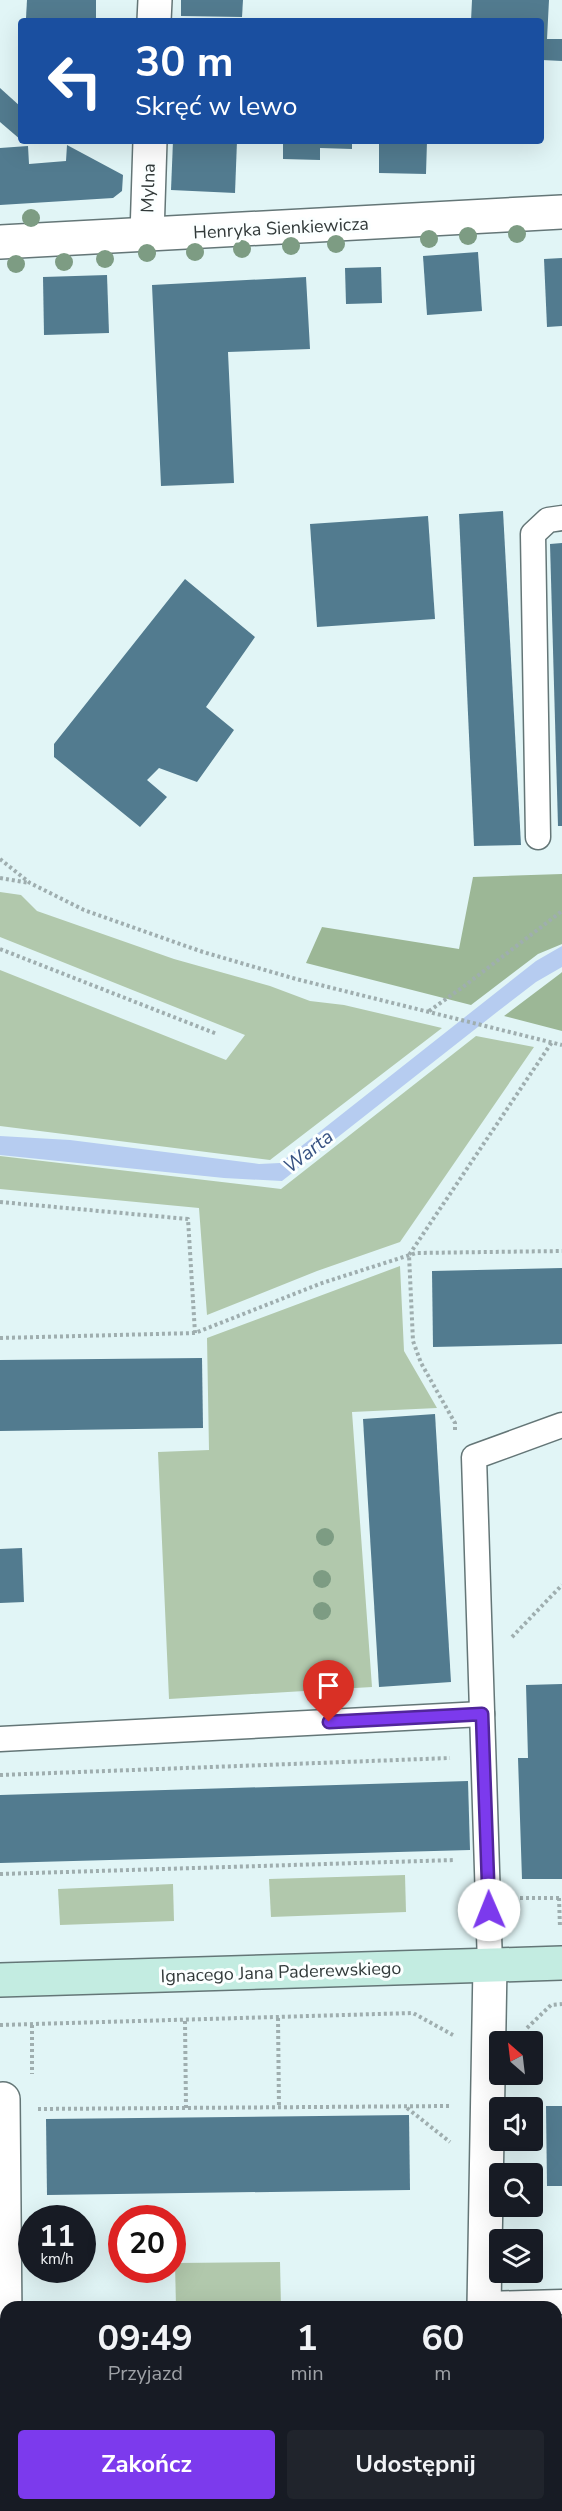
<!DOCTYPE html>
<html lang="pl">
<meta charset="utf-8">
<style>
body{margin:0;font-family:"Nunito Sans",sans-serif;background:#20242c;color:#f1f3f6;height:100vh;display:flex;flex-direction:column;font-size:22px;white-space:nowrap}
*{box-sizing:border-box;margin:0}
p{font-size:20px;color:#9ea1a6}
.icon{flex:none;width:33px;height:33px;fill:none;stroke:currentColor;stroke-width:2;stroke-linecap:round;stroke-linejoin:round}
.map{position:relative;flex:1;overflow:hidden}
.drawer{position:absolute;left:0px;top:2301px;width:562px;height:210px;display:flex;flex-direction:column;background:#171b24;border-radius:18px 18px 0 0;box-shadow:0 6px 24px #0002}
.drawer>*{flex:none}
.banner{position:absolute;left:18px;top:18px;width:526px;height:126px;border-radius:6px;box-shadow:0 6px 24px #0002;background:#1a4fa0;color:#fff;overflow:hidden}
.needle{width:39px;rotate:332deg}
.fabs{position:absolute;left:489px;top:2031px;display:grid;gap:12px}
.fabs a{display:grid;place-items:center;width:54px;height:54px;border-radius:6px;background:#171b24;box-shadow:0 6px 24px #0002;font-size:30px}
.speed{position:absolute;left:18px;top:2205px;display:flex;gap:12px;font-size:30px;font-weight:700;text-align:center}
.speed>*{display:grid;place-content:center;width:78px;height:78px;border-radius:50%;background:#171b24;box-shadow:0 6px 24px #0002;line-height:1}
.speed small{font-size:15px;font-weight:400}
.speed .limit{border:9px solid #d22;background:#fff;color:#111}
.pin{position:absolute;display:grid;place-items:center;width:51px;height:51px;color:#fff;margin:-62px -26px;border-radius:50% 50% 50% 0;rotate:-45deg;box-shadow:0 0 6px #0007}
.pin .icon{rotate:45deg}
.me{position:absolute;width:66px;margin:-33px;rotate:359deg;stroke-linejoin:round;filter:drop-shadow(0 0 4px #0008)}
.turn{display:flex;align-items:center;gap:21px;height:126px;padding:0 18px;font-size:27px}
.turn .icon{width:78px;height:78px;stroke-width:2.5}
.turn b{display:block;font-size:42px;line-height:51px}
.eta{display:flex;justify-content:space-evenly;align-items:center;height:102px;text-align:center}
.eta b{font-size:36px;font-weight:700;line-height:42px}
.cta{display:flex;gap:12px;margin-top:auto;padding:12px 18px}
.cta a{flex:1;height:69px;border-radius:6px;background:#7c3aed;color:#fff;font-size:24px;font-weight:700;line-height:69px;text-align:center}
.cta a+a{background:#20242c;color:#f1f3f6}
.map>svg:first-child{display:block}
.green{fill:#b1c8ac}
.forest{fill:#9cb796}
.water{fill:#b6ccf0}
.building{fill:#527b8f}
.lines{fill:none;stroke-linecap:round;stroke-linejoin:round}
.service-casing{stroke:#647677;stroke-width:27}
.minor-casing{stroke:#647677;stroke-width:36}
.tertiary-casing{stroke:#647677;stroke-width:36}
.secondary-casing{stroke:#647677;stroke-width:36}
.path{stroke:#9faeaf;stroke-width:4;stroke-dasharray:3 3;stroke-linecap:butt}
.service{stroke:#fff;stroke-width:24}
.minor{stroke:#fff;stroke-width:33}
.tertiary{stroke:#fff;stroke-width:33}
.secondary{stroke:#c3ece1;stroke-width:33}
.tree{fill:#7d9c83}
.route-casing{stroke:#51269a;stroke-width:15}
.route{stroke:#7c3aed;stroke-width:10}
.labels{text-anchor:middle;stroke-width:6;stroke-linejoin:round;paint-order:stroke}
.street-label{font-size:18px;fill:#323a3a;stroke:#fbffff}
.water-label{font-size:20px;font-style:italic;fill:#375282;stroke:#fbffff}
</style>
<div class="map">
<svg width="562" height="2511" viewBox="0 0 562 2511">
<rect width="100%" height="100%" fill="#e1f5f6"/>
<g class="green">
<polygon points="0,892 21,895 37,911 174,959 270,986 310,1001 344,1005 442,1028 270,1160 0,1126 0,970 226,1060 245,1035 0,937"/>
<polygon points="476,1036 534,1047 400,1242 317,1271 207,1315 199,1208 0,1189 0,1156 281,1189"/>
<polygon points="400,1266 404,1351 437,1408 352,1412 372,1687 169,1699 158,1452 209,1450 207,1338"/>
<polygon points="405,1875 406,1912 271,1917 269,1879"/>
<polygon points="173,1884 174,1921 60,1925 58,1889"/>
<polygon points="280,2262 281,2307 176,2307 175,2263"/>
</g>
<g class="forest">
<polygon points="562,874 562,944 538,954 471,1005 306,963 322,927 459,949 473,877"/>
<polygon points="562,972 562,1031 504,1016 561,973"/>
</g>
<polygon class="water" points="562,946 562,967 536,982 497,1012 282,1181 224,1178 0,1155 0,1136 70,1140 259,1164 280,1163 536,961"/>
<g class="building">
<polygon points="27,0 96,0 96,20 26,18"/>
<polygon points="181,0 243,0 242,17 181,16"/>
<polygon points="472,0 549,0 547,39 562,39 562,61 542,60 542,21 471,21"/>
<polygon points="0,88 21,107 21,140 0,122"/>
<polygon points="173,141 237,141 235,193 171,190"/>
<polygon points="283,141 352,141 352,149 320,148 320,160 283,159"/>
<polygon points="379,141 427,141 426,174 379,173"/>
<polygon points="67,145 123,175 122,191 113,198 0,205 0,148 28,146 29,164 66,161"/>
<polygon points="478,252 482,311 427,315 423,256"/>
<polygon points="562,258 562,326 547,327 544,259"/>
<polygon points="381,267 382,303 346,304 345,268"/>
<polygon points="107,275 109,333 44,335 43,277"/>
<polygon points="306,277 310,349 228,352 234,483 161,486 152,285"/>
<polygon points="503,511 521,845 474,846 459,514"/>
<polygon points="428,516 435,619 317,627 310,524"/>
<polygon points="562,543 562,826 558,826 550,544"/>
<polygon points="185,579 255,637 206,707 234,730 197,782 159,768 147,780 167,797 140,827 54,757 54,744"/>
<polygon points="562,1268 562,1344 433,1347 432,1271"/>
<polygon points="202,1358 203,1428 0,1431 0,1360"/>
<polygon points="435,1414 451,1682 379,1687 363,1419"/>
<polygon points="22,1548 24,1602 0,1603 0,1549"/>
<polygon points="562,1684 562,1879 522,1879 518,1758 528,1758 526,1685"/>
<polygon points="468,1781 470,1850 0,1863 0,1795"/>
<polygon points="546,2106 562,2106 562,2186 547,2186"/>
<polygon points="409,2115 410,2190 47,2195 46,2119"/>
</g>
<g class="lines">
<defs>
<g id="service">
<polyline points="538,837 533,534 548,520 562,518"/>
<polyline points="0,1739 482,1714"/>
<polyline points="490,1965 474,1457 562,1425"/>
<polyline points="484,2304 562,2302"/>
</g>
<g id="minor">
<polyline points="154,21 155,0"/>
<polyline points="147,235 150,141"/>
<polyline points="3,2099 6,2431"/>
<polyline points="484,2307 490,1965"/>
<polyline points="8,2505 8,2511"/>
<polyline points="480,2511 480,2505"/>
</g>
<polyline id="tertiary" points="0,242 562,212"/>
<polyline id="secondary" points="0,1980 562,1963"/>
</defs>
<use href="#service" class="service-casing"/>
<use href="#minor" class="minor-casing"/>
<use href="#tertiary" class="tertiary-casing"/>
<use href="#secondary" class="secondary-casing"/>
<g class="path">
<polyline points="0,859 30,883 84,910 203,952 296,979 562,1045"/>
<polyline points="0,878 29,883"/>
<polyline points="0,949 217,1034"/>
<polyline points="429,1011 463,987 562,911"/>
<polyline points="0,1202 188,1219 195,1333"/>
<polyline points="0,1338 195,1333 322,1283 416,1253 562,1251"/>
<polyline points="455,1430 455,1423 421,1363 413,1341 409,1255 552,1042"/>
<polyline points="512,1637 562,1585"/>
<polyline points="0,1775 450,1758"/>
<polyline points="0,1874 455,1860"/>
<polyline points="520,1898 562,1898"/>
<polyline points="559,1898 560,1927"/>
<polyline points="278,2018 279,2108"/>
<polyline points="185,2021 186,2108"/>
<polyline points="0,2025 413,2013 453,2035"/>
<polyline points="32,2025 32,2074"/>
<polyline points="527,2028 551,2005 562,2004"/>
<polyline points="407,2108 450,2142"/>
<polyline points="38,2109 451,2106"/>
<polyline points="556,2363 562,2363"/>
<polyline points="351,2511 359,2505"/>
</g>
<use href="#service" class="service"/>
<use href="#minor" class="minor"/>
<use href="#tertiary" class="tertiary"/>
<use href="#secondary" class="secondary"/>
</g>
<g class="tree">
<circle cx="31" cy="218" r="9"/>
<circle cx="517" cy="234" r="9"/>
<circle cx="468" cy="236" r="9"/>
<circle cx="429" cy="239" r="9"/>
<circle cx="336" cy="244" r="9"/>
<circle cx="291" cy="246" r="9"/>
<circle cx="242" cy="249" r="9"/>
<circle cx="195" cy="252" r="9"/>
<circle cx="147" cy="253" r="9"/>
<circle cx="105" cy="259" r="9"/>
<circle cx="64" cy="262" r="9"/>
<circle cx="16" cy="264" r="9"/>
<circle cx="325" cy="1537" r="9"/>
<circle cx="322" cy="1579" r="9"/>
<circle cx="322" cy="1611" r="9"/>
</g>
<g class="lines">
<defs>
<polyline id="route" points="329,1722 482,1714 489,1910"/>
</defs>
<use href="#route" class="route-casing"/>
<use href="#route" class="route"/>
</g>
<g class="labels">
<g class="street-label">
<text transform="translate(148 188) rotate(-88)" y="6">Mylna</text>
<text transform="translate(281 228) rotate(-3)" y="6">Henryka Sienkiewicza</text>
<text transform="translate(281 1972) rotate(-2)" y="6">Ignacego Jana Paderewskiego</text>
</g>
<g class="water-label">
<text transform="translate(308 1151) rotate(-38)" y="7">Warta</text>
</g>
</g>
</svg>
<div class="fabs">
<a><svg class="needle" viewBox="-14 -14 28 28"><path d="M0-13l5 13h-10z" fill="#e53935"/><path d="M0 13l5-13h-10z" fill="#9ea1a6"/></svg></a>
<a><svg class="icon" aria-label="sound" viewBox="0 0 24 24"><path d="M4 9h4l5-4v14l-5-4H4zM17 9q2 3 0 6"/></svg></a>
<a><svg class="icon" aria-label="search" viewBox="0 0 24 24"><circle cx="10" cy="10" r="6"/><path d="M15 15l6 6"/></svg></a>
<a><svg class="icon" aria-label="layers" viewBox="0 0 24 24"><path d="M12 4l9 5-9 5-9-5zM3 14l9 5 9-5"/></svg></a>
</div>
<div class="speed"><div>11<small>km/h</small></div><div class="limit">20</div></div>
<div class="pin" style="left:329px;top:1722px;background:#d93025"><svg class="icon" aria-label="arrive" viewBox="0 0 24 24"><path d="M6 21V4h12l-3 4 3 4H6"/></svg></div>
<svg class="me" style="left:489px;top:1910px" viewBox="-20 -20 40 40"><circle r="19" fill="#fff"/><path d="M0-13L10 11 0 6-10 11z" fill="#7c3aed"/></svg>
<div class="banner">
<div class="turn"><svg class="icon" aria-label="left" viewBox="0 0 24 24"><path d="M17 20v-9H6M10 6l-5 5 5 5"/></svg><div><b>30 m</b>Skręć w lewo</div></div>
</div>
<section class="drawer">
<div class="eta">
<div><b>09:49</b><p>Przyjazd</p></div>
<div><b>1</b><p>min</p></div>
<div><b>60</b><p>m</p></div>
</div>
<div class="cta"><a>Zakończ</a><a>Udostępnij</a></div>
</section>
</div>
